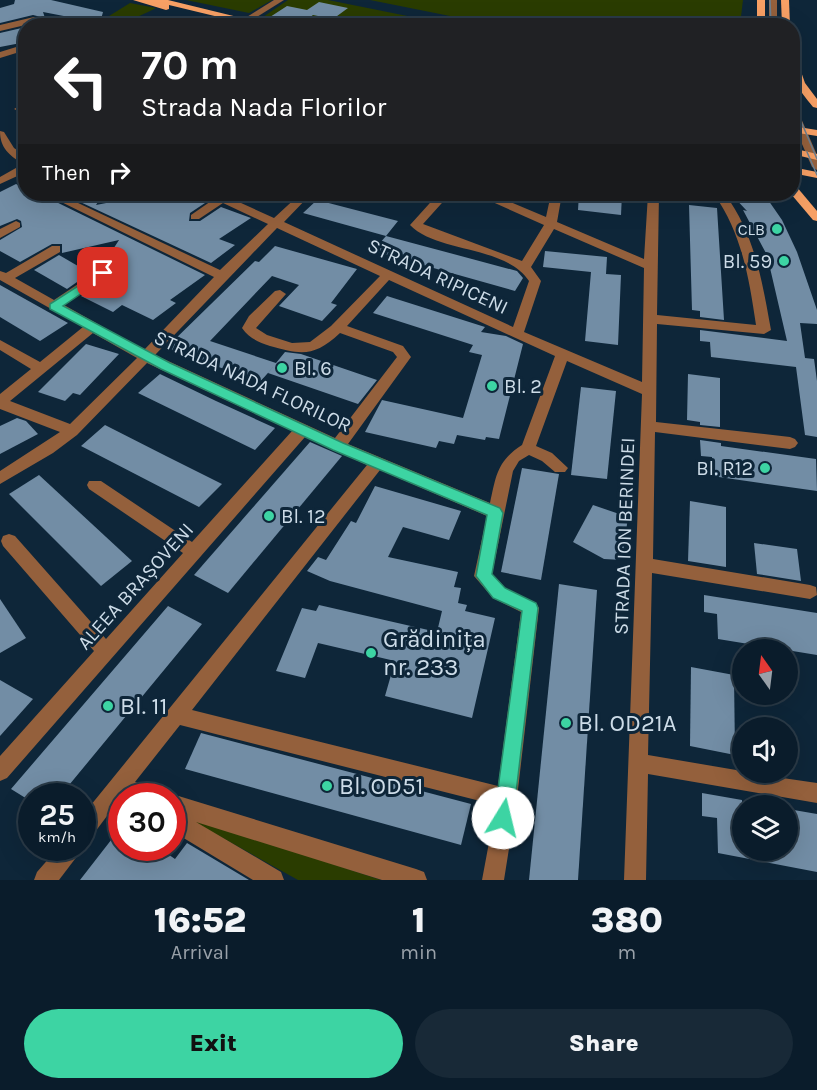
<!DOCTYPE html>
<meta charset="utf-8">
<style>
body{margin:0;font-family:Karla,sans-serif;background:#182937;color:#f1f3f6;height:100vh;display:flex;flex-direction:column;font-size:22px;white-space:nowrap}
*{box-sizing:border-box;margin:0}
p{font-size:20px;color:#99a1a9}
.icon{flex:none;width:33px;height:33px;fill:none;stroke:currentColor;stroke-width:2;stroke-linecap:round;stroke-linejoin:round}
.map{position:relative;height:880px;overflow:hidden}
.panel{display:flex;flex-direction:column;background:#0a1c2b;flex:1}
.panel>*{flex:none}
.guide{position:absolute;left:18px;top:18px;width:782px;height:183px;border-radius:24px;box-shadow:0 6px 24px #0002,0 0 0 2px #2a3a47;background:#202124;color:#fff;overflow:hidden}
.needle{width:39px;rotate:346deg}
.fabs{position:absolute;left:732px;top:639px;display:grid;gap:12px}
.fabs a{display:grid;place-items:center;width:66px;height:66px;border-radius:50%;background:#0a1c2b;box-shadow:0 6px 24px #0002,0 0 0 2px #2a3a47;font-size:30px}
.speed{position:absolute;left:18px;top:783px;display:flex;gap:12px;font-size:30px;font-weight:700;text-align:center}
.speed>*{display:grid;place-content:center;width:78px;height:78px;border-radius:50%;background:#0a1c2b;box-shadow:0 6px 24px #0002,0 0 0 2px #2a3a47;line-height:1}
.speed small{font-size:15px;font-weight:400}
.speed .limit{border:9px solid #d22;background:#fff;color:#111}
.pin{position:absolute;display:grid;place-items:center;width:51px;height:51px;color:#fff;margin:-26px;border-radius:12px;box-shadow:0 3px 9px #0006}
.me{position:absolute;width:66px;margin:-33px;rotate:9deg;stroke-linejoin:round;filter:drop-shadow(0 0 4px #0008)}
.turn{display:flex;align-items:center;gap:21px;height:126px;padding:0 24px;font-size:27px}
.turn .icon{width:78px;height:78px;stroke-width:2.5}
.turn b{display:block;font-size:42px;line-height:51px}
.then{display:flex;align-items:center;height:57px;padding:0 24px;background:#0003;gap:12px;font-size:22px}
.eta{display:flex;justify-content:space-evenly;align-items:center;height:102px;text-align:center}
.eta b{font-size:36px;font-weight:800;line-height:42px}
.button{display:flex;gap:12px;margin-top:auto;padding:12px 24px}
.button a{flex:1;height:69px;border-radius:36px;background:#3dd4a3;color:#111;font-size:24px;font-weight:800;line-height:69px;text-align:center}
.button a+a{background:#182937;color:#f1f3f6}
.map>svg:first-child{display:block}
.green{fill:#2a3c00}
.building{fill:#728da5}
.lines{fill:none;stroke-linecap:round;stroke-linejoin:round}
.minor{fill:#94603c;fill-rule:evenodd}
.major{fill:#f7a065;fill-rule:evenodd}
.tram{stroke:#6c7f8f;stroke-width:1.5}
.route{fill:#3dd4a3;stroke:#288a6a;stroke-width:1.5}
.poi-dot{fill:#3dd4a3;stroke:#0e2639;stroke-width:2}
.labels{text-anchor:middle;stroke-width:6;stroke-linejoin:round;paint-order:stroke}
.far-poi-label{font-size:16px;fill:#cddce8;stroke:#0e2639;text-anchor:end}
.poi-label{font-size:20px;fill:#cddce8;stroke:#0e2639;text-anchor:start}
.street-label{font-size:20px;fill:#cddce8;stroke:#0e2639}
.near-poi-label{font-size:24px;fill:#cddce8;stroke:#0e2639;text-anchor:start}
</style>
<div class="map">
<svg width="817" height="880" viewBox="0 0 817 880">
<rect width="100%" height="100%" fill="#0e2639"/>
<g class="green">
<polygon points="186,0 272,0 249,13"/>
<polygon points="288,0 328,0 452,25 289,26 260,19"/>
<polygon points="370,0 743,0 740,25 495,25"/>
<path d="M130,3L156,8C132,20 120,25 93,26Z"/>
<polygon points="178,813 381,880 298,880"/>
</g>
<g class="building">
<polygon points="15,0 51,0 103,12 100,23 43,12 45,18 33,15 0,23 0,8 14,4"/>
<polygon points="319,2 348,8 333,19 313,15 301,24 270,17 287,6 307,10"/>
<polygon points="26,27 26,42 0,47 0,33"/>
<polygon points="16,184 26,189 26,194 43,194 44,196 205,275 170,300 176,303 153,320 122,305 113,312 81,296 109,277 111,274 109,269 101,268 119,240 62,253 62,244 52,244 20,262 0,251 0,240 22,227 21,221 17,219 0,226 0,192"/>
<polygon points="63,194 103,194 96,205 152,194 193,194 208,201 190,213 189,221 200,221 221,207 251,218 219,239 235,245 211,263"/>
<polygon points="579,194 622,194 621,215 578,210"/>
<polygon points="731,194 764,194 782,220 797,252 817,310 817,324 800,323 805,358 814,359 817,381 817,437 805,435 796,367 711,357 710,342 700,341 700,330 787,341 767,255 743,210 747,211"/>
<polygon points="317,200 398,221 386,236 517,271 523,278 515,291 373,251 386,236 303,213"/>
<polygon points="689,205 717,208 724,320 700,317 700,311 692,310"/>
<polygon points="275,246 357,269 331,303 337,305 322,321 279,306 299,285 272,276 210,341 276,363 285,352 301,354 377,380 358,404 268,373 274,366 260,382 166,348 255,261 259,262"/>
<polygon points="545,251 607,257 606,274 621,275 618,345 585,341 591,272 543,267"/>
<polygon points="59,255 90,273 67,289 34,270"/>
<polygon points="0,285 68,323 40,341 0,317"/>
<polygon points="387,296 485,327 481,332 506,336 523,344 499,439 486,437 485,440 457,435 454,444 439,441 436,448 365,432 382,400 463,418 482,355 469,352 473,345 373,313"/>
<polygon points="86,344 119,354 80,395 73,393 65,401 38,392"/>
<polygon points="160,374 216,401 275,428 255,450 138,393"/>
<polygon points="688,374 720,378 720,427 700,425 700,422 687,420"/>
<polygon points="581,387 616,391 607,479 571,475"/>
<polygon points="17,418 26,421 38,434 0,454 0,426"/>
<polygon points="105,425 166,456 222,484 199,507 81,446"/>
<polygon points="700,440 721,443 721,446 816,459 817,491 712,476 712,457 701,456"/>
<polygon points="310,442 342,456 228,593 194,575"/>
<polygon points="522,468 559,474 541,580 501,572"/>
<polygon points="39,475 132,561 101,586 9,494"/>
<polygon points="375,486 461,511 449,540 403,527 388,557 458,572 454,587 461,588 458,603 467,605 465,611 495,618 472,718 385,696 395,661 318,643 305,678 276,671 302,608 316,611 319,605 437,632 442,611 330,581 307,571 318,557 326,560 351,521 356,523"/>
<polygon points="690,501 726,507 726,567 688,561"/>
<polygon points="593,505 628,517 622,560 604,559 573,542"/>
<polygon points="754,543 797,549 801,581 757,574"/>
<polygon points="559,584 597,590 578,880 529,880"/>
<polygon points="704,595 817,613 817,655 718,639 717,614 704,612"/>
<polygon points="0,599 26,638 0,653"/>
<polygon points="168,606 202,624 60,796 32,796 32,802 11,789"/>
<polygon points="691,667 734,675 735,755 690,746"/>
<polygon points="0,680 33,699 0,736"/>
<polygon points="201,733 471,804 461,845 185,769"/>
<polygon points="702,793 742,800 742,850 788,850 788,809 817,814 817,872 718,853 717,818 702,816"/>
<polygon points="122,826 122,848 159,848 175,859 187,843 249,880 80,880"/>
</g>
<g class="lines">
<g class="minor">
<polygon points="274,0 284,0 249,22 242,20"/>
<rect x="769" y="0" width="8" height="26"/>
<polygon points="34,17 60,26 34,23 0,31 0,25"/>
<polygon points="26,44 26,50 0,58 0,52"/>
<polygon points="19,106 26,108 26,115 14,109"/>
<polygon points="792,106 797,109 817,155 817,170 812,167 792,121"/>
<path d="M0,131L4,132L14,148L26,156V172L0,184V177L23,164C9,155 0,148 0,131Z"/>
<path d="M45,194H59L220,270L268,224L223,203L199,219H191V215L214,199L207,194H234L230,198L274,218L300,194H311L284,222L513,327L529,281C505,245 437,253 410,225L438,194H450L423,224L522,261L544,225L479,196L478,194H491L546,217L551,194H562L557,222L644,259L648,194H659L657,315L756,325C749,278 742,234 714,194H725C755,235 762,281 771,330L764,334L657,324L656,422L790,437L795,439L798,443L795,447L790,449L655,432L653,559L810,585L816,587L817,595L810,599L652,573L648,755L742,771V772L817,783V803L648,774L646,880H624L642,394L567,361L536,446L552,453L568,468L565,472H555L542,461L529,455L519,461L513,471L492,574L505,588L536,603L539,608L517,798L504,880H482L496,805L180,725L135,782L157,789L160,796H122L89,840L82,843V816L367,465L305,437L7,778L0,781V756L94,651L3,546L1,541L3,536L9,534L15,536L106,639L183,553L89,489L87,485L89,481H101L192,542L292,431L147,363L77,435L53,453L0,484V471L60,432L0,409V394L31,369L0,350V340L40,362L83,327L0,280V271L6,273L52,246H60V252L15,278L54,300L99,270H107L109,273L107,276L64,305L144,350L214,277ZM277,228L380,276L331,326L310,342L292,343L267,335L256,328L286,294L280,290L275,291L249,316L242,328C249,338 258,342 270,346C302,355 314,357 340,333L393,352L397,357L335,438L155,355ZM554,229L644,268L642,382L524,332L541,281L531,267ZM389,280L555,356L522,445C497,461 496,476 490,503L348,444L411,357L403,346L347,326ZM93,333L137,358L70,424L10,401ZM380,470L487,516L474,576L493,598L521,612L498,786L192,710Z"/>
<polygon points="16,221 20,223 20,227 0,238 0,229"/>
<polygon points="172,794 416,869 424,872 427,880 382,880 196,822 281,872 284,880 253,880 172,831 172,796 165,796"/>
<polygon points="58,848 82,848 78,855 59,880 34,880 37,872"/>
</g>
<g class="major">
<polygon points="133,0 168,0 274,26 256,26 169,5 169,9 166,10"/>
<rect x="757" y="0" width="8" height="26"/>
<polygon points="781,0 789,0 790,26 782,26"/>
<path d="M792,57L797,60L805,83L817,99V108L813,107C798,88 792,82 792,57Z"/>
<polygon points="792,126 817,130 817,136 792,132"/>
<polygon points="792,148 817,154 817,160 792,154"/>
<polygon points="792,167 817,172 817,178 792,173"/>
<polygon points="792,185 796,186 817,211 817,221 813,220 791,194"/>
</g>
<g class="tram">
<polyline points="770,0 771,26"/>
<polyline points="792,100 817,159"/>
<polyline points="807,152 817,175"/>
</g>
</g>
<polygon class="route" points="103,270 107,271 107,276 63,306 170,363 343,443 500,508 503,513 492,574 505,588 536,603 538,608 513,818 510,825 503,828 496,825 494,818 522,611 493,598 476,576 487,515 333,450 161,369 50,309 50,304"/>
<g class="poi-dot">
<circle cx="777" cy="229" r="6"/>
<circle cx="784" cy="261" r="6"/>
<circle cx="282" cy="368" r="6"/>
<circle cx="492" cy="386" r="6"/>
<circle cx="765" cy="468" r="6"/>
<circle cx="269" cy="516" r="6"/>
<circle cx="371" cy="653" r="6"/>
<circle cx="108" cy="706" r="6"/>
<circle cx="566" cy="723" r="6"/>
<circle cx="327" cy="786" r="6"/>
</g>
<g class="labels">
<g class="far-poi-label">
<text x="765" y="235">CLB</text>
</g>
<g class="poi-label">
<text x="772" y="268" text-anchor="end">Bl. 59</text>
<text x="294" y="375">Bl. 6</text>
<text x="504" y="393">Bl. 2</text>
<text x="753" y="475" text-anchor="end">Bl. R12</text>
<text x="281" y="523">Bl. 12</text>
</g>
<g class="street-label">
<text transform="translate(438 276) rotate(25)" y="7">STRADA RIPICENI</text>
<text transform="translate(253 381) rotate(25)" y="7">STRADA NADA FLORILOR</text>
<text transform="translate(624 536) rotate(-88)" y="7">STRADA ION BERINDEI</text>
<text transform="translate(135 586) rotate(-48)" y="7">ALEEA BRAȘOVENI</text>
</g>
<g class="near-poi-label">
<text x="383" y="647">Grădinița<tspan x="383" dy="28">nr. 233</tspan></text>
<text x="120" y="714">Bl. 11</text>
<text x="578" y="731">Bl. OD21A</text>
<text x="339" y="794">Bl. OD51</text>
</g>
</g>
</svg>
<div class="fabs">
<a><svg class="needle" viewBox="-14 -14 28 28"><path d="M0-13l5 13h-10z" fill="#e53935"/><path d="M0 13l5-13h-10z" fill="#99a1a9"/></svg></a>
<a><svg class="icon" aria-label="sound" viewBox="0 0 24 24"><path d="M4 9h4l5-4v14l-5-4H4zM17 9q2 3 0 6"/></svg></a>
<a><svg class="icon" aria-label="layers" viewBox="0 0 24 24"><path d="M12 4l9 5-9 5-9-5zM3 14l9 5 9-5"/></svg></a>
</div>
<div class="speed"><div>25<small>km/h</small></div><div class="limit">30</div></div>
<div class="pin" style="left:103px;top:273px;background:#d93025"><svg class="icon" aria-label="arrive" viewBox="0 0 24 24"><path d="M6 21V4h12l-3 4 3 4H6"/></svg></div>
<svg class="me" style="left:503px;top:818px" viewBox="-20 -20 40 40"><circle r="19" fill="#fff"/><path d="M0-13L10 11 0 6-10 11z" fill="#3dd4a3"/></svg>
<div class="guide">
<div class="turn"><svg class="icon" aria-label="left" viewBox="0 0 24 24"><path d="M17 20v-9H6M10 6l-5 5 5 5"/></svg><div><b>70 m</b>Strada Nada Florilor</div></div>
<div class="then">Then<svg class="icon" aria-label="right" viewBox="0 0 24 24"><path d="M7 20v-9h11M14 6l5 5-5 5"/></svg></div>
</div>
</div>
<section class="panel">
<div class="eta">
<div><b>16:52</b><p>Arrival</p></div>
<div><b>1</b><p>min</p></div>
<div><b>380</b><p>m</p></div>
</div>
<div class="button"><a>Exit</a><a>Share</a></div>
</section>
